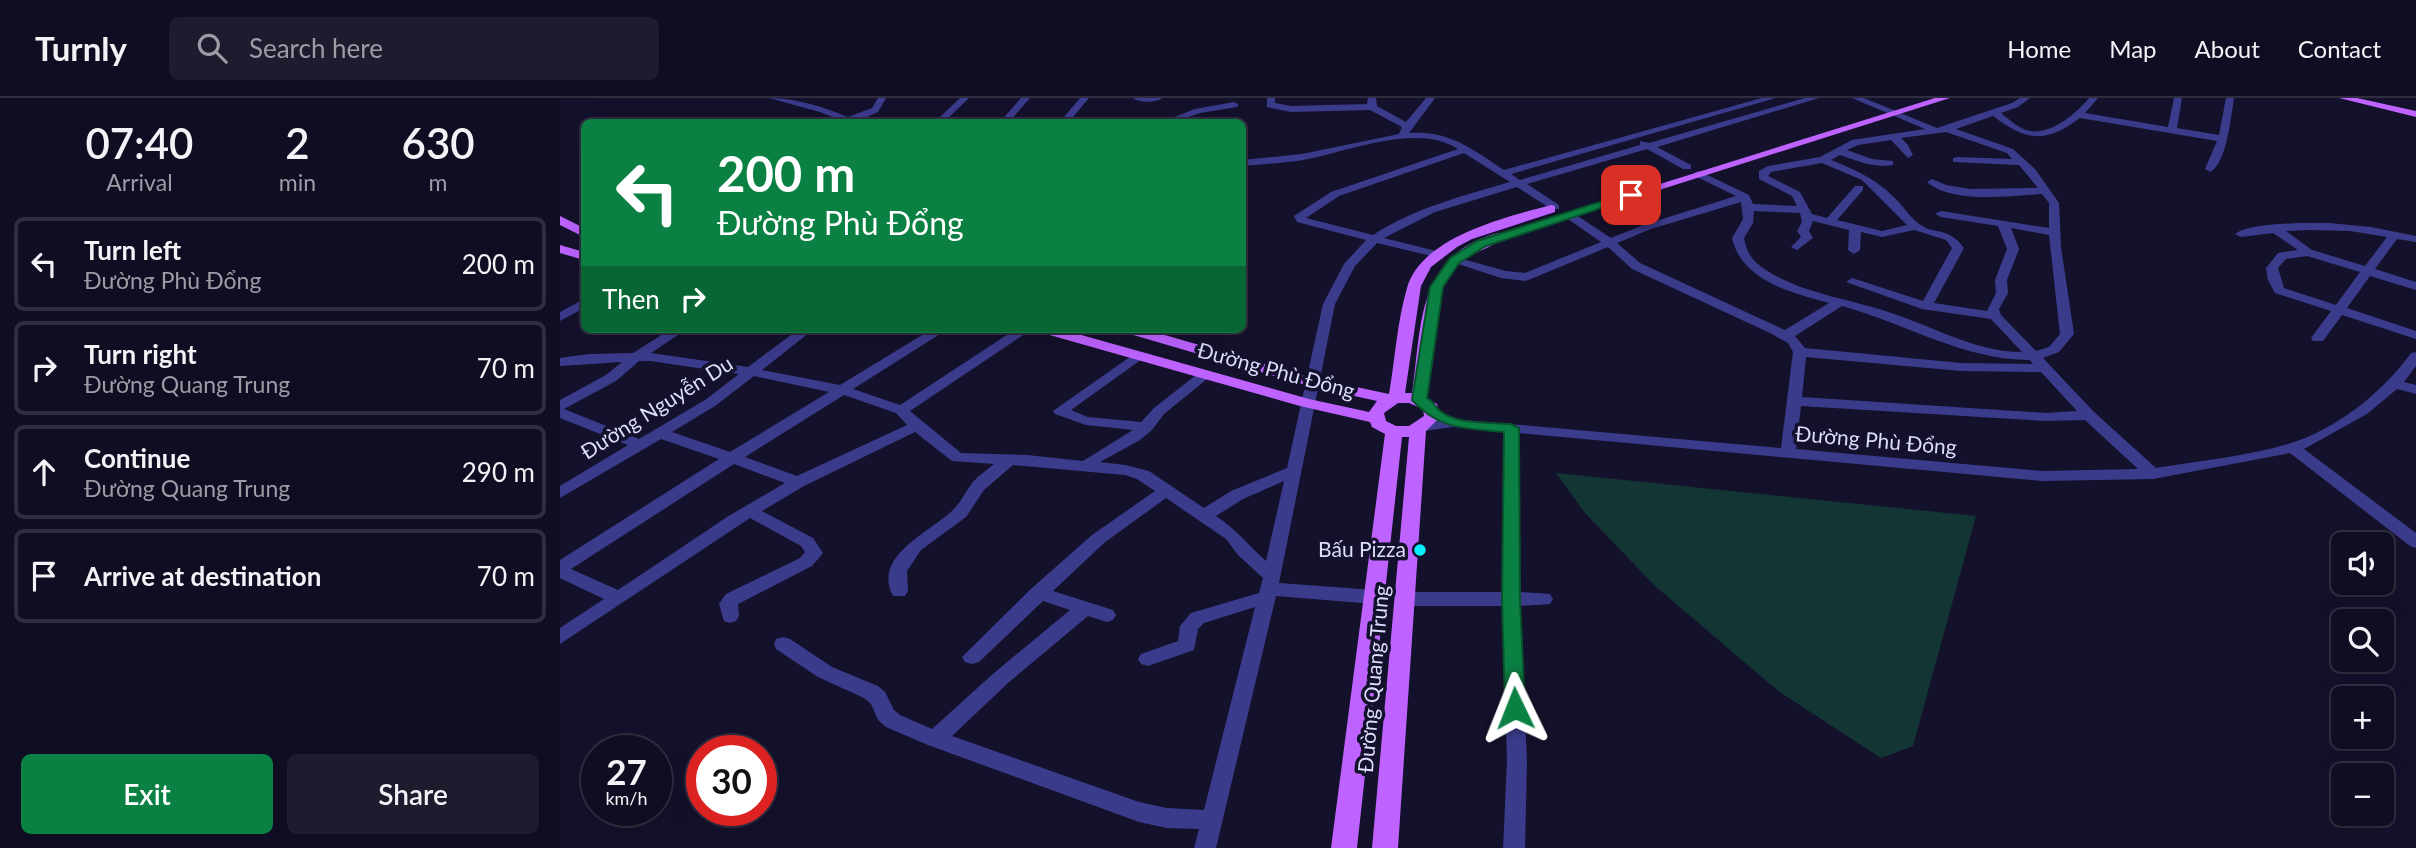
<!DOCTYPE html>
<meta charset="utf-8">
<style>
body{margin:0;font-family:Lato,sans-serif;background:#1d1b2e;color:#f1f3f6;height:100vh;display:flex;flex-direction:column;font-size:26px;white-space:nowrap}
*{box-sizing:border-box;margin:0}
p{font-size:23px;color:#9b9ca5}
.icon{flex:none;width:38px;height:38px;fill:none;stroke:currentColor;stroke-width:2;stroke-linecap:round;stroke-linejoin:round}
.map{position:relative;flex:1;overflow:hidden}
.side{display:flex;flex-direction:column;background:#0f0d21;width:560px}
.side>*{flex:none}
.banner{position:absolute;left:21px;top:21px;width:665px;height:214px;border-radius:10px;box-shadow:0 7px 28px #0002,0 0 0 2px #2f2d3f;background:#0b8043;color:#fff;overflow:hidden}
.controls{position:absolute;left:1771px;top:434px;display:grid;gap:14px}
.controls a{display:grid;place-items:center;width:63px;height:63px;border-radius:10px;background:#0f0d21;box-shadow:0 7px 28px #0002,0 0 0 2px #2f2d3f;font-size:35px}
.speed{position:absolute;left:21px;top:637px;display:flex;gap:14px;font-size:35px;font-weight:700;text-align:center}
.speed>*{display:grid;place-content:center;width:91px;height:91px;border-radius:50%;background:#0f0d21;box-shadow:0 7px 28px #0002,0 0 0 2px #2f2d3f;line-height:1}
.speed small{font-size:18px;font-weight:400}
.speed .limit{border:10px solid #d22;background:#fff;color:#111}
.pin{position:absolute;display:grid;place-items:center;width:60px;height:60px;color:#fff;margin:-30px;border-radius:14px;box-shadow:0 4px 10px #0006}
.me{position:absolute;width:77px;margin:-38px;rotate:358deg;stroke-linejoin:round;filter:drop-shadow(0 0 5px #0008)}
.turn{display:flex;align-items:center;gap:24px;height:147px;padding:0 21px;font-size:32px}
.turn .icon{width:91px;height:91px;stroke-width:2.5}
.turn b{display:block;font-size:49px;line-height:60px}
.then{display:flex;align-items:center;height:66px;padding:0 21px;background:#0003;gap:14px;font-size:26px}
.eta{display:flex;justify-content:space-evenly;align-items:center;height:119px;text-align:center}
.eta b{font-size:42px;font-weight:600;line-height:49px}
.action{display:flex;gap:14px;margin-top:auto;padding:14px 21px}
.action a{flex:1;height:80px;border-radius:10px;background:#0b8043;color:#fff;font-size:28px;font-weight:600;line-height:80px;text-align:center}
.action a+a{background:#1d1b2e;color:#f1f3f6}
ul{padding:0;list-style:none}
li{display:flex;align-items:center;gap:21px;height:94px;margin:0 14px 10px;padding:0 7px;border:4px solid #2f2d3f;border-radius:10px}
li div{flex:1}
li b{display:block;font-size:26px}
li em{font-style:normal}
header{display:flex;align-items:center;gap:42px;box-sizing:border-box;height:98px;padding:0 35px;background:#0f0d21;border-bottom:2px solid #2f2d3f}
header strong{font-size:33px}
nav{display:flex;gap:38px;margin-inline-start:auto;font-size:24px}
.search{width:490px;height:63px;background:#1d1b2e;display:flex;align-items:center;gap:18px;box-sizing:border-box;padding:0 24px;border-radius:10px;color:#9b9ca5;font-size:26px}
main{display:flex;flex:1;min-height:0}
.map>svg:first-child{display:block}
.green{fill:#133634}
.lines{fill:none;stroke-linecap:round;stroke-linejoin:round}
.minor{fill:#3b3b8c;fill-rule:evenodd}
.major{fill:#be63ff;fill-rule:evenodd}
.route{fill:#0b8043;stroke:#07532c;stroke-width:2}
.poi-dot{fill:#08f0ff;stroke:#14112c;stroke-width:2.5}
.labels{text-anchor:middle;stroke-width:7;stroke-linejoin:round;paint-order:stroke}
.street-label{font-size:21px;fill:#dedcff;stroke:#14112c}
.poi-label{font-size:21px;fill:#dedcff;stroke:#14112c;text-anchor:end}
</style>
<header>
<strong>Turnly</strong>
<div class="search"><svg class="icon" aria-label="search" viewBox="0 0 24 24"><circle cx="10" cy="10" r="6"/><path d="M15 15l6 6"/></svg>Search here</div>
<nav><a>Home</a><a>Map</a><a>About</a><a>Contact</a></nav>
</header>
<main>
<section class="side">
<div class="eta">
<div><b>07:40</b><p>Arrival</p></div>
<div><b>2</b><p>min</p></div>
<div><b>630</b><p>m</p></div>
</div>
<ul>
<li><svg class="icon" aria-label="left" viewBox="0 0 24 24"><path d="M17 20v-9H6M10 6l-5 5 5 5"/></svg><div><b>Turn left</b><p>Đường Phù Đổng</p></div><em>200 m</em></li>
<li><svg class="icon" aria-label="right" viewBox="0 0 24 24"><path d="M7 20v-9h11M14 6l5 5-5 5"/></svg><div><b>Turn right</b><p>Đường Quang Trung</p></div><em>70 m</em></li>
<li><svg class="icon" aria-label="ahead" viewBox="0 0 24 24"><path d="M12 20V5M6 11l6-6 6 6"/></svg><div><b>Continue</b><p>Đường Quang Trung</p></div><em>290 m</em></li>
<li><svg class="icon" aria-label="arrive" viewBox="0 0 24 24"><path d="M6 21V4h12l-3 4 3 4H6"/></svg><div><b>Arrive at destination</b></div><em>70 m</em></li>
</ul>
<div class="action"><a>Exit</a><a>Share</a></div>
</section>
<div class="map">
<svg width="1856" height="750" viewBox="0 0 1856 750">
<rect width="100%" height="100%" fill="#14112c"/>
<polygon class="green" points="996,375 1416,418 1353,648 1321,660 1218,593 1094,487 1025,415"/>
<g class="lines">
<g class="minor">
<path d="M209,0C236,0 263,9 288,19L312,10L318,0H326L318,14L296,24H285L260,14Z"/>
<polygon points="400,0 409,0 384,24 375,24"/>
<polygon points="461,0 470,0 449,24 440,24"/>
<polygon points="520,0 529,0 509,24 500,24"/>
<path d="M573,0H602C596,5 579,5 573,0Z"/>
<path d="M707,0H715V5L731,8L807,6L808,0H816L817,8L846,24L866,0H875L849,35C889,32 912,51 944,72L1202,0H1216L951,76L960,82L1080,47V43L1089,45L1245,0H1259L1097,49L1131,67V71H1123L1087,51L967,86L999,107V111H991L957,89L875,114L824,140L880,154V160L817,145L795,168L775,206L719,485L814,492L820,494L823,499L820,504L814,506L716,498L656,750H634L639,731L607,730L579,724L368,647L326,629L318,622L311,606L304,600L258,579L216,551L214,546L216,541L223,539L230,541L272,569L318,588L325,594L334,612L340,617L372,631L434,575L510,512L483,503L419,564L412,566L405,564L402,559L472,490L532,437L595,393L577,381L565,377L453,367L424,392L406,419L361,452L347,473L348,493L345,498H333C311,457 373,433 394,411C402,403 406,392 413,384C419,377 427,372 434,366L392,363L355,334L244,388L202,413L253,440L263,455L252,468L178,506L179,518L176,523L170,525L164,523L159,506L166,496L240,460L245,454L241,448L190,420L0,546V530L44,501L0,480V462L159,361L101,341L0,400V388L68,347L0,320V302L46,277L62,264L0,268V260L29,256L73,255L111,231H127L91,255L188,269L239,231H254L202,272L280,287L372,231H388L293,291L340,307L456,231H472L350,313L401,355L467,357L523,363L573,332L526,327L495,316L493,313L577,254L582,255L584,258L582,261L511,312L528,319L581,324L594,310L640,274L645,273L652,277L604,316L592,332L580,342L540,364L565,367L589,373L644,410L671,393L727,370L763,206L784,166L806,142L737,124L734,118L771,94L898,51C857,24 787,54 743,62C723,65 703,66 682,68V62L742,56L839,36L842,29L810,12L731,14L707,9ZM904,55L950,84C902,98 855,110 813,137L746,120L779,98ZM79,263H90L179,276L145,302L79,341L4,311L56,283ZM194,278L269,294L170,354L112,334L155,308ZM284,297L336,315L347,327L237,378L185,359ZM174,366L225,385L167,419L58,492L11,471ZM724,383L706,463C688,447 677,432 656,418L683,401ZM606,400L666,441L678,457L703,480L699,495L631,515L620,528L618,543L581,556L578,561L581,566L588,568L634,552L638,531L644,525L695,509L644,712L607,710L579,704L392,638L448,585L528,518L547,524L553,522L556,517L553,512L493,493L544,445Z"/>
<path d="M1292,0H1304L1377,30L1452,5L1460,0H1470L1458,9L1441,15C1450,22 1459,31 1470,33C1491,37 1517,15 1529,0H1538L1525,15L1608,29L1614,0H1622L1617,30L1659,37L1666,0H1674C1671,18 1667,65 1650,74L1645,71L1657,43L1520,20C1485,46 1466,43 1433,18L1396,31L1453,51L1475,71L1499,105L1501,149L1514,236L1499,254L1483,260L1534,314L1596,370C1638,363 1688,358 1728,346C1776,332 1823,294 1851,255L1856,254V268L1844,284L1856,287V296L1837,291L1807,316L1744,351L1856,435V450L1850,448L1730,355L1593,381L1482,383L959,335L960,494L990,496L993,501L990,506L960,508L967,663L965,750H943L947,663L942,508H845L839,506L836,501L839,496L845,494H942L943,334L893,329L864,333L857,328L864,323L893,321L1221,350L1233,254L1228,245L1210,235L1072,171L1048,149L966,183L941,180L889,163L895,159L946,173L965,175L1041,144L1005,119V115H1013L1051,140L1083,127L1176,98L1135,78V74L1139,73L1189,97L1193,106L1237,108L1232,98L1199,81V73L1208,68L1260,59L1292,42L1365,31ZM1386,34L1447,55L1452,61L1397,59L1393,60V64L1459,67L1478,90L1410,91L1386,87L1372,81L1367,84C1392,106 1450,98 1482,96L1489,105V130L1381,113L1375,116L1381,119L1438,128L1447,151L1435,182L1436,195L1427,213L1374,205L1404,150C1387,127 1374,138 1358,125C1349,118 1343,108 1336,101C1316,81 1296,72 1271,62L1280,57C1297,63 1314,70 1333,67V63L1312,61L1287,52L1298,47L1331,42L1348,60L1353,57L1348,47L1341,40ZM1262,65L1302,82L1347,127L1322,133L1277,122L1303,92V88H1295L1267,120L1252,116L1240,94L1208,78L1211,74ZM1181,104L1183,121L1172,140C1182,183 1232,195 1269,205L1225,232L1080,165L1057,145L1091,131ZM1194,113L1240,115L1242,124L1237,133L1241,139L1231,149L1237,152L1253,140L1249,133L1253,123L1289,132L1288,152L1294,156L1300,152L1301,134L1322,139L1354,132L1386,142L1392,150L1363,203L1292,180L1286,184L1362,211L1431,221L1462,254C1417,254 1376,230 1334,216C1290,200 1237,196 1199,167C1190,160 1186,151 1184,140L1193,125ZM1451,130L1489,137L1500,236L1489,249L1476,253L1441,217L1439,211L1448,195L1447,182L1459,151ZM1282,208C1344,225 1404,262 1470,262L1473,266L1401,265L1245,250L1235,238ZM1246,259L1401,273L1481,274L1517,313L1486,315L1242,299ZM1241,308L1486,323L1525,322L1578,371L1482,373L1236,351Z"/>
<polygon points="674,4 679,7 677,9 640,15 614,24 602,24 635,11"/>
<polygon points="655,19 665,22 667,24 652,24 652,20"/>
<path d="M1769,125L1811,129L1856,138V144L1837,141L1815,171L1856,184V192L1810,178L1787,210L1856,233V241L1782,217L1763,243H1753L1751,240L1771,213L1715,195L1708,182L1706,170L1718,155L1738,152L1713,135L1681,139L1675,136C1691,124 1747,125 1769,125ZM1748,132L1790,133L1827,139L1805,168L1752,152L1726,133ZM1747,158L1800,174L1776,207L1724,190L1718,170L1726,161Z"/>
<polygon points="24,201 24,210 0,223 0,214"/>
</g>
<g class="major">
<polygon points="1375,0 1390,0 1017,118 1007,115"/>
<polygon points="1779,0 1797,0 1856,13 1856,19"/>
<path d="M991,107L995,108V114L912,141L897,149L871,169L861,188L845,295H852C862,226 856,157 938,135L944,139C932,150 912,154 898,167C869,195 872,262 867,301L877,306L880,319L866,333L838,750H812L849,339H842L797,750H771L825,336L812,329L810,324L740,308L479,234L477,231H500L749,301L809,314L817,303L745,287L563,234L561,231H584L754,280L829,296C835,262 837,224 847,190C861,139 946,119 991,107ZM838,305H849L863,311L864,318L849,328H836L826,323L824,315Z"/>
<polygon points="0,118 24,130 24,139 0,127"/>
<polygon points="0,147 24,154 24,162 0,155"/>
</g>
</g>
<path class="route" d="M1071,94L1076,97L1075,99L926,148L899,165L883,189L867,300C873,303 874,307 879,312C895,327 930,324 951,326L959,330L960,501L965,610L962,615L955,618L948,615L945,610L942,501L944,334C904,330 880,332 852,302L870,189L890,160L917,143Z"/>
<circle class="poi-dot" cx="860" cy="452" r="7"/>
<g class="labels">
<g class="street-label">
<text transform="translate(716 273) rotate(15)" y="7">Đường Phù Đổng</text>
<text transform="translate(97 310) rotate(-32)" y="7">Đường Nguyễn Du</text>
<text transform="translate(1316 343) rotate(5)" y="7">Đường Phù Đổng</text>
<text transform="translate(814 581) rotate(-85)" y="7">Đường Quang Trung</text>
</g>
<g class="poi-label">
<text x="846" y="459">Bấu Pizza</text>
</g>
</g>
</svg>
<div class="controls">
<a><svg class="icon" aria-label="sound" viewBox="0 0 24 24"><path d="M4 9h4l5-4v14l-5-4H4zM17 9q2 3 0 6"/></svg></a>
<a><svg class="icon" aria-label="search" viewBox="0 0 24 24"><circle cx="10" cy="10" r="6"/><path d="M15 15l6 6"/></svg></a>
<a>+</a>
<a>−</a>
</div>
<div class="speed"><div>27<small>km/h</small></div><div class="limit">30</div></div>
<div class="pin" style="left:1071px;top:97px;background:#d93025"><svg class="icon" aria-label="arrive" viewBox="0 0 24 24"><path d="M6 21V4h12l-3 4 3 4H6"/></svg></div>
<svg class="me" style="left:955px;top:610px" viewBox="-20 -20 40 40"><path d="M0-17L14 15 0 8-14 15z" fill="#0b8043" stroke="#fff" stroke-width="4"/></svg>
<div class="banner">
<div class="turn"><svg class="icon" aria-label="left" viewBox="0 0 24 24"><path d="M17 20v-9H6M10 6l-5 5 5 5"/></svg><div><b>200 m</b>Đường Phù Đổng</div></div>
<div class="then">Then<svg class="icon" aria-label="right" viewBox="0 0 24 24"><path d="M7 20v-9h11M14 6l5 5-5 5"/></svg></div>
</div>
</div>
</main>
